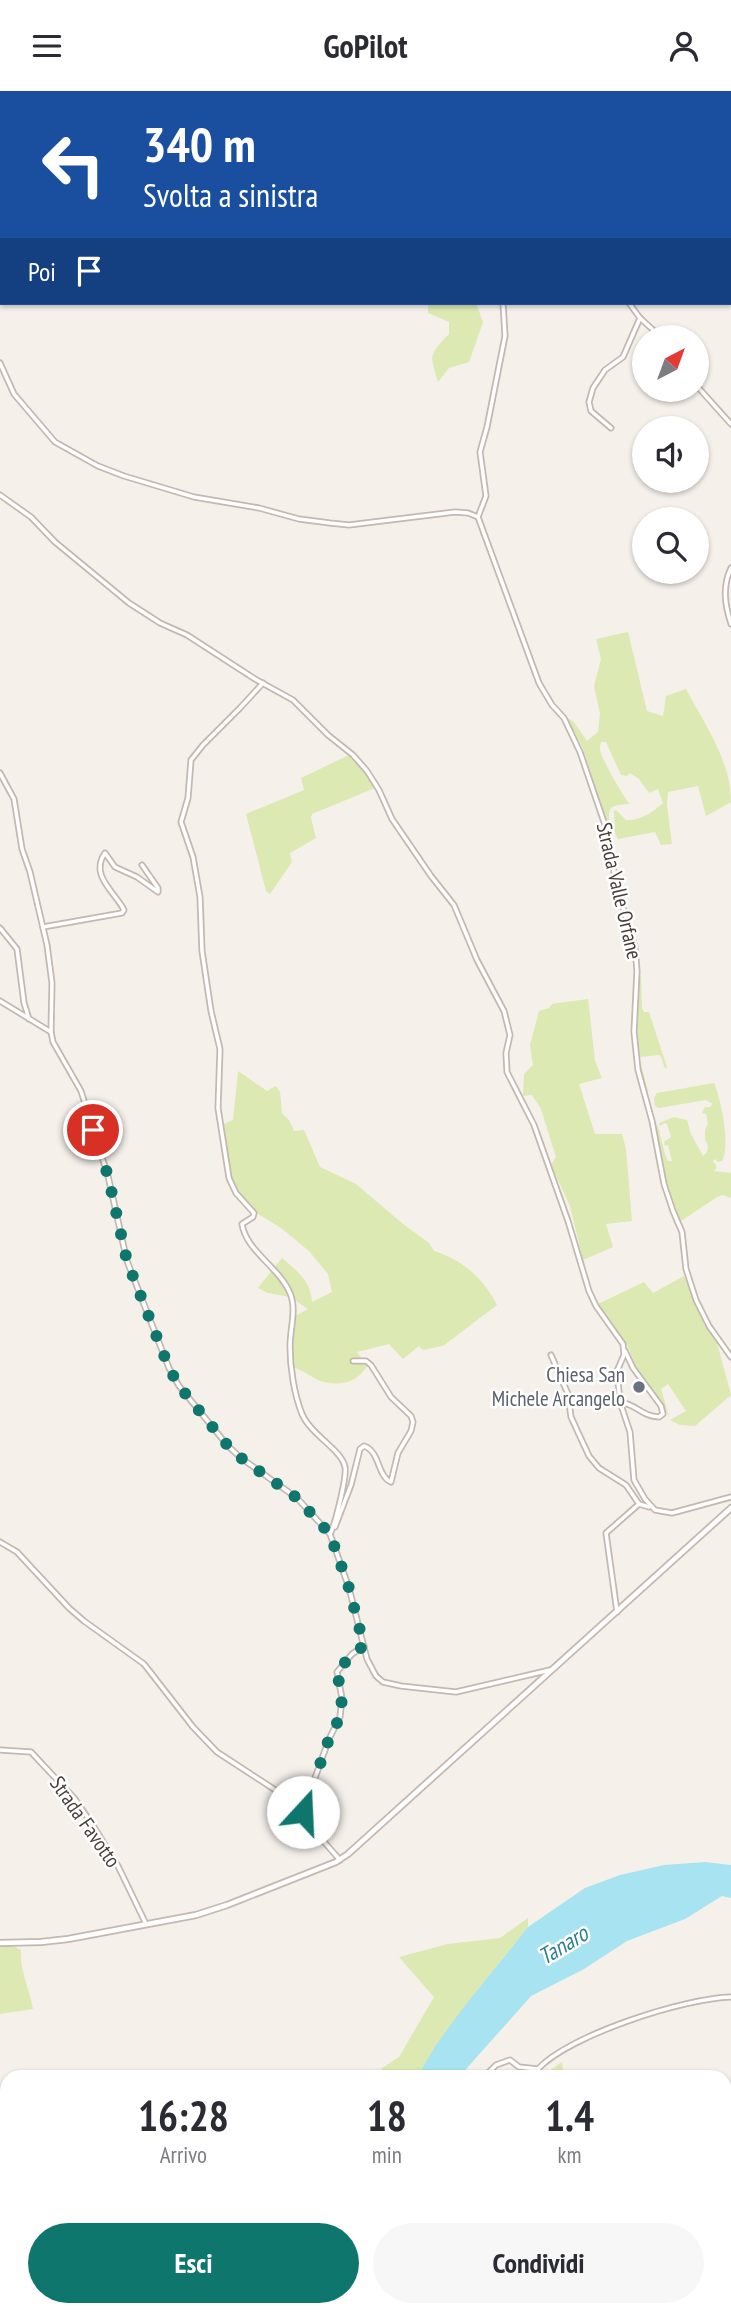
<!DOCTYPE html>
<html lang="it">
<style>
body{margin:0;font-family:"PT Sans Narrow",sans-serif;background:#f7f7f7;color:#2b2b33;height:100vh;display:flex;flex-direction:column;font-size:26px;white-space:nowrap}
*{box-sizing:border-box;margin:0}
p{font-size:23px;color:#7c7c81}
.icon{flex:none;width:38px;height:38px;fill:none;stroke:currentColor;stroke-width:2;stroke-linecap:round;stroke-linejoin:round}
.map{position:relative;flex:1;overflow:hidden}
.sheet{position:absolute;left:0px;top:1979px;width:732px;height:247px;display:flex;flex-direction:column;background:#fff;border-radius:21px 21px 0 0;box-shadow:0 2px 5px #0004}
.sheet>*{flex:none}
.banner{position:absolute;left:0px;top:0px;width:732px;height:214px;box-shadow:0 2px 5px #0004;background:#1a4fa0;color:#fff;overflow:hidden}
.needle{width:46px;rotate:41deg}
.fabs{position:absolute;left:632px;top:234px;display:grid;gap:14px}
.fabs a{display:grid;place-items:center;width:77px;height:77px;border-radius:50%;background:#fff;box-shadow:0 2px 5px #0004;font-size:35px}
.pin{position:absolute;display:grid;place-items:center;width:60px;height:60px;color:#fff;margin:-30px;border:4px solid #fff;border-radius:50%;box-shadow:0 2px 7px #0007}
.me{position:absolute;width:77px;margin:-38px;rotate:20deg;stroke-linejoin:round;filter:drop-shadow(0 0 5px #0008)}
.turn{display:flex;align-items:center;gap:24px;height:147px;padding:0 28px;font-size:32px}
.turn .icon{width:91px;height:91px;stroke-width:2.5}
.turn b{display:block;font-size:49px;line-height:60px}
.then{display:flex;align-items:center;height:66px;padding:0 28px;background:#0003;gap:14px;font-size:26px}
.eta{display:flex;justify-content:space-evenly;align-items:center;height:119px;text-align:center}
.eta b{font-size:42px;font-weight:700;line-height:49px}
.button{display:flex;gap:14px;margin-top:auto;padding:14px 28px}
.button a{flex:1;height:80px;border-radius:42px;background:#0f766e;color:#fff;font-size:28px;font-weight:700;line-height:80px;text-align:center}
.button a+a{background:#f7f7f7;color:#2b2b33}
header{display:flex;justify-content:space-between;align-items:center;height:91px;padding:0 28px;background:#fff;font-size:32px;font-weight:700}
.map>svg:first-child{display:block}
.green{fill:#dce9b3}
.water{fill:#a7e3f1}
.lines{fill:none;stroke-linecap:round;stroke-linejoin:round}
.river{stroke:#a7e3f1;stroke-width:6}
.minor-casing{stroke:#c4b8b0;stroke-width:7}
.tertiary-casing{stroke:#c4b8b0;stroke-width:8}
.minor{stroke:#fff;stroke-width:3.5}
.tertiary{stroke:#fff;stroke-width:4.5}
.route{stroke:#0f766e;stroke-width:12;stroke-dasharray:0 21.6}
.worship-dot{fill:#6b7280;stroke:#fff;stroke-width:2.5}
.labels{text-anchor:middle;stroke-width:5;stroke-linejoin:round;paint-order:stroke}
.street-label{font-size:21px;fill:#4a3f38;stroke:#fff}
.worship-label{font-size:21px;fill:#5b616d;stroke:#fff;text-anchor:end}
.water-label{font-size:23px;font-style:italic;fill:#297f96;stroke:#fff}
</style>
<header><svg class="icon" aria-label="menu" viewBox="0 0 24 24"><path d="M4 6h16M4 12h16M4 18h16"/></svg>GoPilot<svg class="icon" aria-label="person" viewBox="0 0 24 24"><circle cx="12" cy="8" r="4"/><path d="M4 21q1-7 8-7t8 7"/></svg></header>
<div class="map">
<svg width="731" height="2225" viewBox="0 0 731 2225">
<rect width="100%" height="100%" fill="#f5f0ea"/>
<g class="green">
<polygon points="482,0 600,0 599,2 481,2"/>
<path d="M428,212H476L483,231L469,271L449,277L438,291C430,263 428,265 449,243V231L428,222Z"/>
<path d="M628,541L647,620L663,625L666,605L686,598C705,634 731,670 731,711L706,725L698,695L668,701L667,715L672,753L661,754L655,741L618,748L615,742L614,720L616,719L626,729C640,730 653,721 663,712L658,698L649,702L639,688L630,682L627,685L621,684L606,651H601C600,655 599,659 601,662C603,670 625,709 630,713C603,714 609,720 611,744L582,655L567,627L573,630L587,650L598,641L600,622L594,595L601,568L596,548Z"/>
<polygon points="349,664 357,671 375,697 312,723 311,727 316,747 290,762 292,771 270,803 266,800 246,723 304,699 301,687"/>
<path d="M638,884L641,886L642,917L644,921H649L667,976L666,978C662,974 664,968 659,964L639,966L648,1000V1007L637,967Z"/>
<polygon points="588,908 595,970 602,987 579,993 595,1043 622,1043 626,1058 632,1130 606,1133 613,1156 583,1169 570,1115 551,1074 556,1066 541,1018 532,1004 523,1005 524,983 533,974 530,954 539,920 549,917 552,913"/>
<path d="M238,980L267,1000L276,995L280,1001L282,1022L289,1029L294,1040L304,1039L320,1076L356,1093L403,1133L429,1152L434,1160C463,1169 483,1187 497,1214L443,1255L423,1259L419,1255L403,1268L389,1253L357,1261L367,1275C357,1291 343,1295 324,1291C314,1289 303,1278 289,1275L287,1255L293,1226L308,1218L290,1206L268,1202L258,1197L282,1167C297,1180 311,1190 312,1211L332,1201L328,1183L309,1160L281,1137L255,1121L236,1099L231,1088L228,1060L219,1035L233,1029Z"/>
<path d="M714,992C721,1008 731,1056 722,1070L718,1071L715,1068L713,1070L717,1076L714,1080L731,1082V1107L723,1104L717,1106L681,1130L669,1101L655,1033L656,1032C662,1044 662,1058 668,1070H672L668,1054L665,1055L664,1051L671,1046L667,1033L665,1032L660,1035L659,1032L674,1026L687,1029L691,1043L703,1065L707,1061L708,1055L705,1048V1039L708,1033L706,1023L702,1022L705,1016H710L713,1013L706,1009L659,1017L655,1015L654,1007L657,1002Z"/>
<polygon points="684,1185 695,1210 716,1248 731,1304 695,1335 680,1334 670,1329 686,1320 668,1293 661,1298 669,1325 637,1278 628,1256 598,1213 644,1191 653,1202"/>
<path d="M528,1827V1836C489,1885 449,1932 417,1986H377L382,1977L399,1966L434,1906L399,1866L448,1853L500,1847Z"/>
<path d="M0,1854H11L21,1859C19,1878 30,1899 33,1918L0,1923Z"/>
<polygon points="562,1971 564,1986 540,1986"/>
<polygon points="0,1999 7,2000 7,2140 0,2141"/>
<polygon points="29,2219 68,2219 69,2225 30,2225"/>
<polygon points="186,2219 228,2219 219,2225 179,2225"/>
</g>
<g class="water">
<polygon points="705,1771 731,1774 731,1807 722,1805 685,1828 627,1850 584,1878 531,1905 459,1986 417,1986 436,1954 463,1917 528,1836 585,1797 620,1784 664,1774"/>
<polygon points="228,2219 290,2219 281,2225 219,2225"/>
<polygon points="692,2219 724,2219 727,2225 686,2225"/>
</g>
<g class="lines">
<g class="river">
<polyline points="95,2 96,0"/>
<polyline points="0,97 2,96"/>
</g>
<defs>
<g id="minor">
<polyline points="730,123 731,123"/>
<polyline points="629,212 640,227 662,247"/>
<polyline points="0,272 14,303 55,351 98,375 124,385 194,406 259,417 299,428 330,432 349,434 455,421 468,422 478,426"/>
<polyline points="696,294 731,333"/>
<polyline points="611,337 591,320 589,311 593,297 605,279 623,266 640,227"/>
<polyline points="0,404 31,426 55,451 129,512 160,532 187,544 255,588 293,609 328,644 353,664 367,680 379,699 392,728 431,785 454,814 477,869 504,920 510,944 506,962 507,981 534,1034 568,1130 589,1200 596,1215 623,1253 624,1264 617,1280 620,1311 630,1341 634,1389 645,1408 655,1419 672,1422 731,1406"/>
<polyline points="478,426 539,592 552,614 564,627 580,661 606,737 617,797 635,856 637,880 634,941 638,979 652,1030 664,1093 673,1120 682,1141 686,1178 696,1209 709,1235 731,1266"/>
<polyline points="478,426 486,405 480,361 487,336 505,245 503,212"/>
<path d="M731,477C722,496 725,514 731,533"/>
<path d="M263,592L240,617L203,654L191,669L188,707L181,731L193,766L200,806L202,860L211,920L220,958L218,1017L229,1087L236,1102L254,1122L253,1126L242,1133C246,1160 279,1176 290,1202C297,1219 290,1237 290,1255C290,1276 294,1303 302,1323C311,1344 342,1359 345,1376C347,1386 335,1434 330,1443"/>
<polyline points="0,682 14,708 22,758 30,781 47,854 52,892 51,941 53,951 81,1000 108,1085 127,1170 169,1277 179,1295 228,1355 241,1367 297,1407 330,1443 349,1497 367,1568 376,1585 383,1591 401,1595 456,1601 550,1579"/>
<path d="M43,836L122,822L124,819C115,801 89,784 105,762L115,776L137,786L158,801V797L142,774"/>
<polyline points="0,837 17,858 24,912 29,928"/>
<polyline points="0,910 51,941"/>
<polyline points="551,1264 568,1303 571,1326 589,1365 599,1377 626,1394 639,1413 649,1416"/>
<path d="M620,1311C638,1314 641,1325 659,1326L663,1323L661,1315L633,1277L625,1260"/>
<path d="M335,1436L351,1394L360,1358L364,1355C380,1360 377,1385 391,1391L398,1362L411,1340L413,1331L411,1325L391,1306L371,1274L366,1270H353"/>
<polyline points="0,1451 17,1461 69,1517 84,1530 144,1573 193,1636 217,1661 283,1704 340,1769"/>
<polyline points="617,1521 606,1442 639,1413"/>
<polyline points="0,1659 31,1661 75,1708 94,1736 118,1775 146,1833"/>
<polyline points="302,1723 329,1648 340,1626 342,1607 337,1581 352,1563 364,1555"/>
<path d="M484,1986L496,1974L510,1969L519,1976L538,1978C569,1944 685,1907 731,1906"/>
<polyline points="428,2219 430,2225"/>
</g>
<polyline id="tertiary" points="0,1852 41,1851 68,1848 196,1824 227,1814 336,1771 348,1763 731,1417"/>
</defs>
<use href="#minor" class="minor-casing"/>
<use href="#tertiary" class="tertiary-casing"/>
<use href="#minor" class="minor"/>
<use href="#tertiary" class="tertiary"/>
</g>
<g class="lines">
<polyline class="route" points="93,1039 108,1085 127,1170 169,1277 179,1295 228,1355 241,1367 297,1407 330,1443 349,1497 364,1555 352,1563 337,1581 342,1607 340,1626 329,1648 303,1721"/>
</g>
<circle class="worship-dot" cx="639" cy="1296" r="7"/>
<g class="labels">
<g class="street-label">
<text transform="translate(619 800) rotate(77)" y="7">Strada Valle Orfane</text>
<text transform="translate(85 1731) rotate(55)" y="7">Strada Favotto</text>
</g>
<g class="worship-label">
<text x="625" y="1291">Chiesa San<tspan x="625" dy="24">Michele Arcangelo</tspan></text>
</g>
<g class="water-label">
<text transform="translate(563 1854) rotate(-31)" y="8">Tanaro</text>
</g>
</g>
</svg>
<div class="fabs">
<a><svg class="needle" viewBox="-14 -14 28 28"><path d="M0-13l5 13h-10z" fill="#e53935"/><path d="M0 13l5-13h-10z" fill="#7c7c81"/></svg></a>
<a><svg class="icon" aria-label="sound" viewBox="0 0 24 24"><path d="M4 9h4l5-4v14l-5-4H4zM17 9q2 3 0 6"/></svg></a>
<a><svg class="icon" aria-label="search" viewBox="0 0 24 24"><circle cx="10" cy="10" r="6"/><path d="M15 15l6 6"/></svg></a>
</div>
<div class="pin" style="left:93px;top:1039px;background:#d93025"><svg class="icon" aria-label="arrive" viewBox="0 0 24 24"><path d="M6 21V4h12l-3 4 3 4H6"/></svg></div>
<svg class="me" style="left:303px;top:1721px" viewBox="-20 -20 40 40"><circle r="19" fill="#fff"/><path d="M0-13L10 11 0 6-10 11z" fill="#0f766e"/></svg>
<div class="banner">
<div class="turn"><svg class="icon" aria-label="left" viewBox="0 0 24 24"><path d="M17 20v-9H6M10 6l-5 5 5 5"/></svg><div><b>340 m</b>Svolta a sinistra</div></div>
<div class="then">Poi<svg class="icon" aria-label="arrive" viewBox="0 0 24 24"><path d="M6 21V4h12l-3 4 3 4H6"/></svg></div>
</div>
<section class="sheet">
<div class="eta">
<div><b>16:28</b><p>Arrivo</p></div>
<div><b>18</b><p>min</p></div>
<div><b>1.4</b><p>km</p></div>
</div>
<div class="button"><a>Esci</a><a>Condividi</a></div>
</section>
</div>
